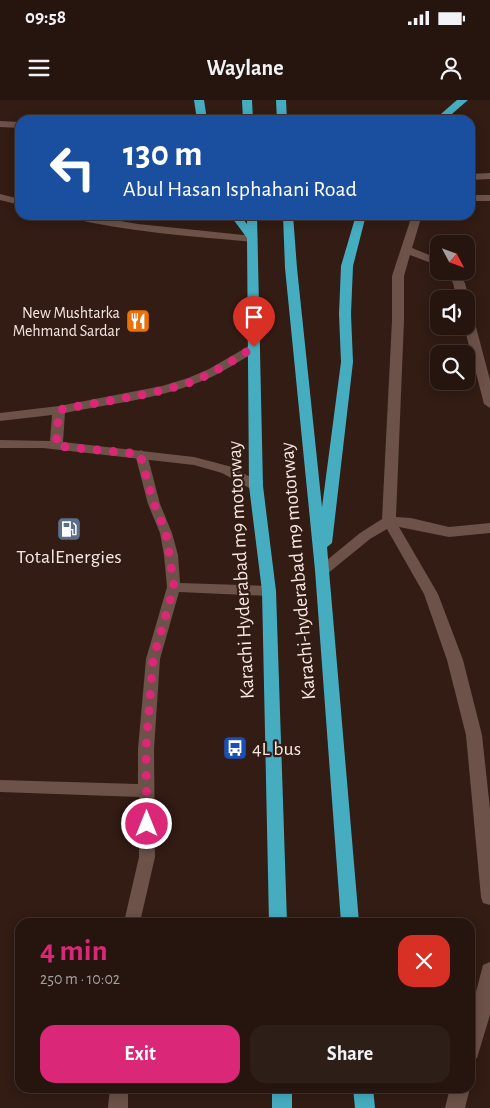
<!DOCTYPE html>
<meta charset="utf-8">
<style>
body{margin:0;font-family:"Alegreya Sans",sans-serif;background:#2e1e18;color:#f1f3f6;height:100vh;display:flex;flex-direction:column;font-size:19px;white-space:nowrap}
*{box-sizing:border-box;margin:0}
p{font-size:16px;color:#a49f9e}
.icon{flex:none;width:28px;height:28px;fill:none;stroke:currentColor;stroke-width:2;stroke-linecap:round;stroke-linejoin:round}
.map{position:relative;flex:1;overflow:hidden}
.details{position:absolute;left:15px;top:818px;width:460px;height:175px;display:flex;flex-direction:column;background:#26150f;border-radius:15px;box-shadow:0 2px 12px #0003,0 0 0 1px #42342f}
.details>*{flex:none}
.guide{position:absolute;left:15px;top:15px;width:460px;height:105px;border-radius:15px;box-shadow:0 2px 12px #0003,0 0 0 1px #42342f;background:#1a4fa0;color:#fff;overflow:hidden}
.needle{width:32px;rotate:131deg}
.buttons{position:absolute;left:430px;top:135px;display:grid;gap:10px}
.buttons a{display:grid;place-items:center;width:45px;height:45px;border-radius:10px;background:#26150f;box-shadow:0 2px 12px #0003,0 0 0 1px #42342f;font-size:25px}
.pin{position:absolute;display:grid;place-items:center;width:42px;height:42px;color:#fff;margin:-51px -21px;border-radius:50% 50% 50% 0;rotate:-45deg;box-shadow:0 0 5px #0007}
.pin .icon{rotate:45deg}
.me{position:absolute;width:55px;margin:-28px;rotate:0deg;stroke-linejoin:round;filter:drop-shadow(0 0 4px #0008)}
.turn{display:flex;align-items:center;gap:18px;height:105px;padding:0 25px;font-size:22px}
.turn .icon{width:65px;height:65px;stroke-width:2.5}
.turn b{display:block;font-size:35px;line-height:42px}
.round{display:grid;place-items:center;flex:none;width:52px;height:52px;border-radius:15px;background:#2e1e18}
.overview{display:flex;align-items:center;justify-content:space-between;height:85px;padding:0 25px}
h1{font-size:30px;font-weight:700;line-height:38px;color:#db2777}
.cta{display:flex;gap:10px;margin-top:auto;padding:10px 25px}
.cta a{flex:1;height:58px;border-radius:15px;background:#db2777;color:#fff;font-size:20px;font-weight:700;line-height:58px;text-align:center}
.cta a+a{background:#2e1e18;color:#f1f3f6}
.status{display:flex;justify-content:space-between;align-items:center;height:35px;padding:0 25px;background:#26150f;direction:ltr}
.status svg{height:14px;fill:currentColor}
header{display:flex;justify-content:space-between;align-items:center;height:65px;padding:0 25px;background:#26150f;font-size:22px;font-weight:700}
.map>svg:first-child{display:block}
.lines{fill:none;stroke-linecap:round;stroke-linejoin:round}
.service{fill:#6c5249;fill-rule:evenodd}
.minor{fill:#6c5249;fill-rule:evenodd}
.secondary{fill:#6c5249;fill-rule:evenodd}
.motorway{fill:#46adc1;fill-rule:evenodd}
.route{stroke:#db2777;stroke-width:9;stroke-dasharray:0 16.2}
.labels{text-anchor:middle;stroke-width:4.5;stroke-linejoin:round;paint-order:stroke}
.far-poi-label{font-size:16px;fill:#f6e7e1;stroke:#321c14;text-anchor:end}
.poi-label{font-size:20px;fill:#f6e7e1;stroke:#321c14}
.street-label{font-size:20px;fill:#f6e7e1;stroke:#321c14}
</style>
<div class="status"><b>09:58</b><svg viewBox="0 0 49 12"><path d="M0 12V9h3v3zM5 12V6h3v6zM10 12V3h3v9zM15 12V0h3v12zM26 1h20v11H26zM47 4h2v5h-2z"/></svg></div>
<header><svg class="icon" aria-label="menu" viewBox="0 0 24 24"><path d="M4 6h16M4 12h16M4 18h16"/></svg>Waylane<svg class="icon" aria-label="person" viewBox="0 0 24 24"><circle cx="12" cy="8" r="4"/><path d="M4 21q1-7 8-7t8 7"/></svg></header>
<div class="map">
<svg width="490" height="1008" viewBox="0 0 490 1008">
<rect width="100%" height="100%" fill="#321c14"/>
<g class="lines">
<g class="service">
<rect x="470" y="95" width="20" height="6"/>
<polygon points="141,350 147,354 160,404 172,433 178,455 180,483 269,486 274,488 276,491 274,494 269,496 179,492 160,559 154,649 155,757 140,822 124,822 139,757 139,697 0,692 0,680 138,684 138,649 146,559 167,487 164,455 160,433 148,404 135,354"/>
<polygon points="110,988 128,988 128,1008 108,1008"/>
</g>
<g class="minor">
<polygon points="84,14 89,17 87,19 73,20"/>
<polygon points="0,21 20,22 20,28 0,27"/>
<polygon points="490,73 490,79 470,80 470,74"/>
<polygon points="0,94 20,99 20,105 0,100"/>
<path d="M65,115H84L138,124L253,136L258,139L253,142C190,136 128,132 66,117Z"/>
<polygon points="412,115 422,115 412,148 439,159 439,166 410,155 404,176 404,220 396,417 411,418 449,427 490,423 490,433 449,437 399,427 438,494 463,560 482,635 490,709 490,805 483,803 481,797 466,635 447,560 424,494 387,429 370,439 327,474 317,474 315,470 360,433 382,419 392,220 392,176"/>
<polygon points="445,171 456,171 465,183 469,199 467,201 466,199 457,199 453,183"/>
<polygon points="466,209 472,212 490,280 490,308 484,304 464,226 466,226"/>
<polygon points="490,862 490,915 477,958 470,961 470,915 483,865"/>
<polygon points="470,987 470,988 465,1008 445,1008 450,988"/>
</g>
<path class="secondary" d="M254,243L260,247L258,250C238,262 219,275 197,283C156,299 109,304 65,313L63,342L194,357L232,367L261,383L263,386L261,389H251L222,373L194,365L43,348H0V340L50,341L52,315L0,321V313L59,306L162,286L188,278L209,269Z"/>
<g class="motorway">
<polygon points="194,0 204,0 207,20 197,20"/>
<polygon points="242,0 252,0 253,20 243,20"/>
<polygon points="276,0 286,0 287,20 277,20"/>
<polygon points="457,0 468,0 445,20 434,20"/>
<polygon points="230,115 240,115 247,124 247,115 257,115 263,386 276,491 287,822 269,822 262,491 249,386 247,138"/>
<polygon points="283,115 293,115 297,168 322,407 341,262 339,214 341,166 356,115 366,115 353,166 351,214 353,262 332,443 327,447 359,822 341,822 315,470 285,168"/>
<rect x="272" y="988" width="20" height="20"/>
<polygon points="353,988 373,988 375,1008 355,1008"/>
</g>
</g>
<g class="lines">
<path class="route" d="M147,724L146,649L153,559L174,487L166,433L154,404L140,354L56,346L59,310C102,301 152,296 194,281C215,272 234,260 254,247"/>
</g>
<defs>
<symbol id="restaurant-square" viewBox="-11 -11 22 22"><rect x="-9" y="-9" width="18" height="18" rx="4" fill="#e8710a" stroke="#321c14"/><path d="M-5-6h1v4h1v-4h1v4h1v-4h1v5L-1.5 .5V6h-2V.5L-5-1ZM5-6V6H3V1.5H1.5Q1.5-4 5-6Z" fill="#fff"/></symbol>
<symbol id="fuel-square" viewBox="-11 -11 22 22"><rect x="-9" y="-9" width="18" height="18" rx="4" fill="#5c6f8a" stroke="#321c14"/><path d="M-5.5-6h7V0h2V4h1.3V-2.5L3-4.5l.8-.8L6-3V5H2.5V1h-1V6h-7ZM-4.2-4.7v3.2H.2V-4.7Z" fill="#fff"/></symbol>
<symbol id="bus-square" viewBox="-11 -11 22 22"><rect x="-9" y="-9" width="18" height="18" rx="4" fill="#1a4fb4" stroke="#321c14"/><path d="M-5-6H5V4H4V6H2V4H-2V6H-4V4H-5ZM-3.5-4V0h7V-4ZM-3.5 1.2v1.5H-2V1.2ZM2 1.2v1.5H3.5V1.2Z" fill="#fff"/></symbol>
</defs>
<g fill-rule="evenodd">
<use href="#restaurant-square" x="124" y="207" width="28" height="28"/>
<use href="#fuel-square" x="55" y="415" width="28" height="28"/>
<use href="#bus-square" x="221" y="634" width="28" height="28"/>
</g>
<g class="labels">
<g class="far-poi-label">
<text x="120" y="218">New Mushtarka<tspan x="120" dy="18">Mehmand Sardar</tspan></text>
</g>
<g class="poi-label">
<text x="69" y="463">TotalEnergies</text>
<text x="252" y="655" text-anchor="start">4L bus</text>
</g>
<g class="street-label">
<text transform="translate(240 470) rotate(-93)" y="7">Karachi Hyderabad m9 motorway</text>
<text transform="translate(297 471) rotate(-95)" y="7">Karachi-hyderabad m9 motorway</text>
</g>
</g>
</svg>
<div class="buttons">
<a><svg class="needle" viewBox="-14 -14 28 28"><path d="M0-13l5 13h-10z" fill="#e53935"/><path d="M0 13l5-13h-10z" fill="#a49f9e"/></svg></a>
<a><svg class="icon" aria-label="sound" viewBox="0 0 24 24"><path d="M4 9h4l5-4v14l-5-4H4zM17 9q2 3 0 6"/></svg></a>
<a><svg class="icon" aria-label="search" viewBox="0 0 24 24"><circle cx="10" cy="10" r="6"/><path d="M15 15l6 6"/></svg></a>
</div>
<div class="pin" style="left:254px;top:247px;background:#d93025"><svg class="icon" aria-label="arrive" viewBox="0 0 24 24"><path d="M6 21V4h12l-3 4 3 4H6"/></svg></div>
<svg class="me" style="left:147px;top:724px" viewBox="-20 -20 40 40"><circle r="17" fill="#db2777" stroke="#fff" stroke-width="3"/><path d="M0-11L8 9 0 5-8 9z" fill="#fff"/></svg>
<div class="guide">
<div class="turn"><svg class="icon" aria-label="left" viewBox="0 0 24 24"><path d="M17 20v-9H6M10 6l-5 5 5 5"/></svg><div><b>130 m</b>Abul Hasan Isphahani Road</div></div>
</div>
<section class="details">
<div class="overview"><div><h1>4 min</h1><p>250 m · 10:02</p></div><a class="round" style="background:#d93025;color:#fff"><svg class="icon" aria-label="close" viewBox="0 0 24 24"><path d="M6 6l12 12M18 6L6 18"/></svg></a></div>
<div class="cta"><a>Exit</a><a>Share</a></div>
</section>
</div>
